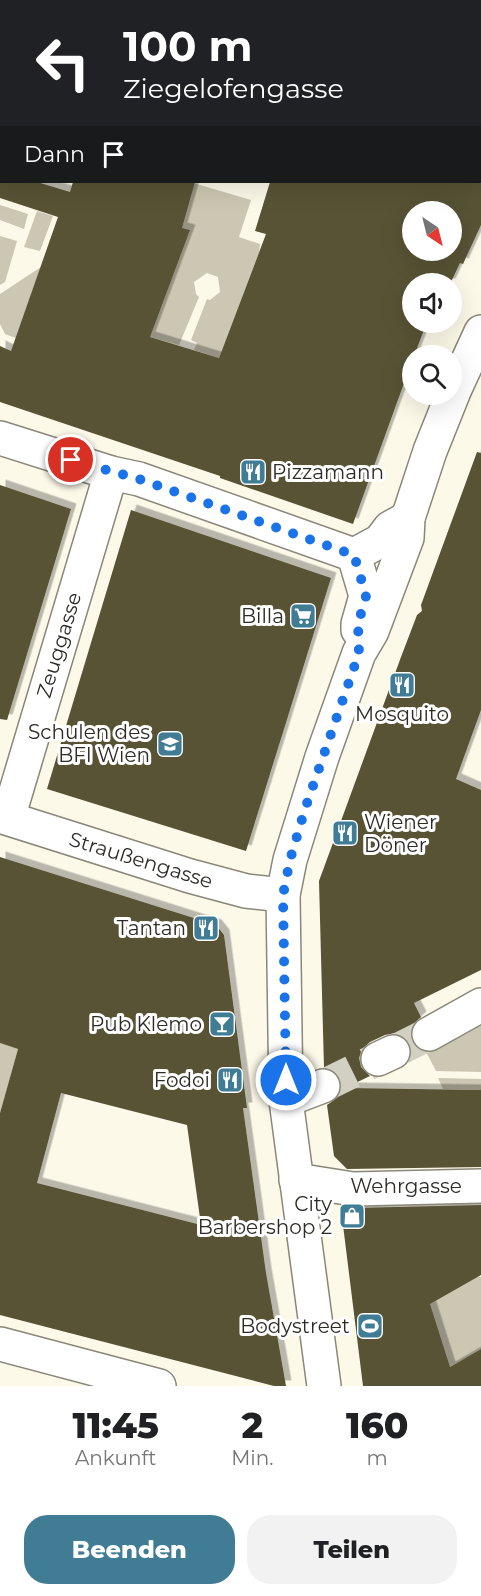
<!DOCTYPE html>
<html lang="de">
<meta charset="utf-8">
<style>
body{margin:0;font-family:Montserrat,sans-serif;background:#f2f2f2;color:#202124;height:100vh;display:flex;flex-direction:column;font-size:22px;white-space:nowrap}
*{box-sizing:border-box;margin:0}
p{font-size:20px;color:#757577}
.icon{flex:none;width:33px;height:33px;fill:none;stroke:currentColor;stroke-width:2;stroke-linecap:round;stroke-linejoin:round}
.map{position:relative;height:1386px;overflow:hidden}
.panel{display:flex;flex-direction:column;background:#fff;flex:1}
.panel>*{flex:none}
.banner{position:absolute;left:0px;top:0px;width:482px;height:183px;box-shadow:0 6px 24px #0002;background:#202124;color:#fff;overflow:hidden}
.needle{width:39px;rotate:145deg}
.controls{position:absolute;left:402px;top:201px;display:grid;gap:12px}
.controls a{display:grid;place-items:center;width:60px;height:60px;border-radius:50%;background:#fff;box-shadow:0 6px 24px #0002;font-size:30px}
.pin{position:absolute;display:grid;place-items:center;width:51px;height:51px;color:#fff;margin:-26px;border:3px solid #fff;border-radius:50%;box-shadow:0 2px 6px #0007}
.me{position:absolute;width:66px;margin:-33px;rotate:0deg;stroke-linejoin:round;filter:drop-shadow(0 0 4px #0008)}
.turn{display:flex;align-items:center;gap:21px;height:126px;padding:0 24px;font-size:27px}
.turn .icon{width:78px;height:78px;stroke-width:2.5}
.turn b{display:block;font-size:42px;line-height:51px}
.then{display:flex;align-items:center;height:57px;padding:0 24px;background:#0003;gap:12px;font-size:22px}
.eta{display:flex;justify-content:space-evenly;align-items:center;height:102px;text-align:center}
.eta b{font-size:36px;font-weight:800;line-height:42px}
.cta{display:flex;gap:12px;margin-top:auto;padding:12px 24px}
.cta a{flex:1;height:69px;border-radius:24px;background:#407c94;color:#fff;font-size:24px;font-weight:800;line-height:69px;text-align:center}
.cta a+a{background:#f2f2f2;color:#202124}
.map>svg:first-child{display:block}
.green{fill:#cbc7b2}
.building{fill:#585235;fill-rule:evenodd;filter:url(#shadow)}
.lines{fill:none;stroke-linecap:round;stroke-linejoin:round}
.minor-tunnel{stroke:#d2d0c2;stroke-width:33;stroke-dasharray:33 16;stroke-linecap:butt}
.minor-casing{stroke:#8a8779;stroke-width:36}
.minor{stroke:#fff;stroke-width:33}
.route{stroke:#1a73e8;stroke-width:10;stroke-dasharray:0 18}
.labels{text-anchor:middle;stroke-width:6;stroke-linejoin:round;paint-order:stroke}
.poi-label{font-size:20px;fill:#2c2b25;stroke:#fff;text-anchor:end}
.street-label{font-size:20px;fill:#2c2b25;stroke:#fff}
</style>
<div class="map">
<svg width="481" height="1386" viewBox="0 0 481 1386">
<defs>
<filter id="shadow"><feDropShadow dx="5.5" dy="-5.5" stdDeviation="0" flood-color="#0004"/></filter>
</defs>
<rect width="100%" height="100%" fill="#fcf9e9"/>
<g class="green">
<polygon points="104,182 190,182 251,200 239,237 260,244 259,252 219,358 194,350 197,343 191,340 207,299 210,300 220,292 218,277 207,273 194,282 196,294 199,297 179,345 150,337 98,201"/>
<polygon points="0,205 28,214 24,229 0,220"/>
<polygon points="37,211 53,216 40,251 24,247"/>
<polygon points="0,236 17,241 5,282 0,285"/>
<polygon points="41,267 16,338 5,334 0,324 0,294"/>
<polygon points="481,1022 481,1072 436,1071 425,1050"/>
<polygon points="0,1043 18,1049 0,1113"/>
<polygon points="438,1078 481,1079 481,1090 443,1089"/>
<polygon points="475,1277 481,1277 481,1349 426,1381 419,1308"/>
</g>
<g class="building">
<path d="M0,182H37L70,192L73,182H195L182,228L190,230L150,337L219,358L266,234L255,231L270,182H481V225L463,264L460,263L450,284H412V322H427L414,356H412V361L353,524L220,478V476L0,402V346L11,351L58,217L0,198ZM412,212H452V250H412Z"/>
<polygon points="477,452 481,453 481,710 456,779 481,790 481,970 414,1003 421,1017 413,1024 410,1034 413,1044 422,1051 411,1056 410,1044 403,1036 395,1033 385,1035 370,1042 362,1049 359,1058 361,1067 370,1076 345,1088 481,1090 481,1167 347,1169 334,1156 327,1105 337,1098 342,1088 340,1079 335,1072 324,1068 319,881 401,657 417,615 422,611 421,605"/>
<polygon points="0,485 71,509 7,720 0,719"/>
<polygon points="131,510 331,578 246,851 47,789"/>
<path d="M0,857L216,925L224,935L247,1108H243L266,1273L286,1386H274L0,1315V1113L18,1049L0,1043ZM61,1093L187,1125L201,1225L37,1183Z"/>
<polygon points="481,1205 481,1275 430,1304 450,1367 481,1349 481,1386 363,1386 341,1209 342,1206 353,1208"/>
</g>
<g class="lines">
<g class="minor-tunnel">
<polyline points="393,1052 429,1034"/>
<polyline points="323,1086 378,1059"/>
</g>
<defs>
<g id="minor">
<polyline points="98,0 98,2"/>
<polyline points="480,153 481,153"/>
<polyline points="0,438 111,473 139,479 354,555"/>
<polyline points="354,555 366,596 358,624 358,630"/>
<polyline points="354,555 380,541 390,528 408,518"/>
<polyline points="0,816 190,876 246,891 283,895"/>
<polyline points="8,818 111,473"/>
<polyline points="429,1034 481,1005"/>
<polyline points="378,1059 393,1052"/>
<polyline points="286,1100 323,1086"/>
<polyline points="296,1180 353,1189 481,1186"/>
<polyline points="0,1344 159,1386"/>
<polyline points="324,1386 286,1100 283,895 290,860 322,757 359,653 372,631 407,538 408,518 430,451 454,391 481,332"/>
</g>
</defs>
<use href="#minor" class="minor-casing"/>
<use href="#minor" class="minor"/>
</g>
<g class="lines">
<polyline class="route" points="71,460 139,479 354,555 366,596 358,624 359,653 305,809 290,860 283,895 286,1080"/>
</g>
<defs>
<symbol id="restaurant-square" viewBox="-11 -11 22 22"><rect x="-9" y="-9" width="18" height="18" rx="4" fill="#407c94" stroke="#fff"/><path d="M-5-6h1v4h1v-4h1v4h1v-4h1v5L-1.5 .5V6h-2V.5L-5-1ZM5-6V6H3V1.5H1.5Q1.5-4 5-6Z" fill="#fff"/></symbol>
<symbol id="supermarket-square" viewBox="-11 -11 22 22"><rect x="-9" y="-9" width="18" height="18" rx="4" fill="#407c94" stroke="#fff"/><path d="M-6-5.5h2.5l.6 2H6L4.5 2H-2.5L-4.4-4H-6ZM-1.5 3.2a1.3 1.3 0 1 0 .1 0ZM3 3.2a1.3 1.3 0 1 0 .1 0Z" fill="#fff"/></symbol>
<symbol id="school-square" viewBox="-11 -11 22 22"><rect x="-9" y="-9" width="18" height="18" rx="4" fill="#407c94" stroke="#fff"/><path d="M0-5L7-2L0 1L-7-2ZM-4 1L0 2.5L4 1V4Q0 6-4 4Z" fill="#fff"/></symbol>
<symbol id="bar-square" viewBox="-11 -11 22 22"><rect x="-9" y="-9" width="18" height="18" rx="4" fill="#407c94" stroke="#fff"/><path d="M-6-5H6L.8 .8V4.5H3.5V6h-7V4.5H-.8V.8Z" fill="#fff"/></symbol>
<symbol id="shop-square" viewBox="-11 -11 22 22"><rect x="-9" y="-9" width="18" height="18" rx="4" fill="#407c94" stroke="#fff"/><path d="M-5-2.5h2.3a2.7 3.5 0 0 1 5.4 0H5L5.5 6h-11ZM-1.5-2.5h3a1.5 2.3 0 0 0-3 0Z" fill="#fff"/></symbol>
<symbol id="stadium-square" viewBox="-11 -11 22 22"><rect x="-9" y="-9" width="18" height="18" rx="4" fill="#407c94" stroke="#fff"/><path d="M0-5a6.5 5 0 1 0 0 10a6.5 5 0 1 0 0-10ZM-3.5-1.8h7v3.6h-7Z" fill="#fff"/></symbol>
</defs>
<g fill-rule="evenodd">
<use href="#restaurant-square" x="238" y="457" width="30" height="30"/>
<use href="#supermarket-square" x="288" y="601" width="30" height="30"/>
<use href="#restaurant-square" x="387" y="670" width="30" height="30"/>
<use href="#school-square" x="155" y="729" width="30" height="30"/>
<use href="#restaurant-square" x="330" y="818" width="30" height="30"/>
<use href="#restaurant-square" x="191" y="913" width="30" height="30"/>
<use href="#bar-square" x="207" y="1009" width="30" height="30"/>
<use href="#restaurant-square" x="215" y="1065" width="30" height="30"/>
<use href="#shop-square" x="337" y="1201" width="30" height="30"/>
<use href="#stadium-square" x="355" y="1311" width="30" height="30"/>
</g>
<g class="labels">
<g class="poi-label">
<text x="272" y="479" text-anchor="start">Pizzamann</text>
<text x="284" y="623">Billa</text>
<text x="402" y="721" text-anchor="middle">Mosquito</text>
<text x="150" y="739">Schulen des<tspan x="150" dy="23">BFI Wien</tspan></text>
<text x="364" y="829" text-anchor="start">Wiener<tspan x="364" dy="23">Döner</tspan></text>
<text x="186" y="935">Tantan</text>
<text x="202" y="1031">Pub Klemo</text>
<text x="210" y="1087">Fodoi</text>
<text x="332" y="1211">City<tspan x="332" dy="23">Barbershop 2</tspan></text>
<text x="350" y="1333">Bodystreet</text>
</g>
<g class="street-label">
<text transform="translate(59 645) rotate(-73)" y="7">Zeuggasse</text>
<text transform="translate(141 860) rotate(17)" y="7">Straußengasse</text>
<text x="406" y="1193">Wehrgasse</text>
</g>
</g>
</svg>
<div class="controls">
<a><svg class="needle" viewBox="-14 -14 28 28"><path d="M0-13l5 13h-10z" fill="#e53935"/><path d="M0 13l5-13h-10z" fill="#757577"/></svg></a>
<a><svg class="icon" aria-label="sound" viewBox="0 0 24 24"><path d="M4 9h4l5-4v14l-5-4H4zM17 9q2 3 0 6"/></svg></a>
<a><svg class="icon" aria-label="search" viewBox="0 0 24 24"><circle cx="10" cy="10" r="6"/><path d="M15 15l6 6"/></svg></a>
</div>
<div class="pin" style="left:71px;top:460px;background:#d93025"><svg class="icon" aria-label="arrive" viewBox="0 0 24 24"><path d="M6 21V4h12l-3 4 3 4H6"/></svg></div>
<svg class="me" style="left:286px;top:1080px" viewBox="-20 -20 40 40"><circle r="17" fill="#1a73e8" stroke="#fff" stroke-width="3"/><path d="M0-11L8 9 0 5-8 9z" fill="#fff"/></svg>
<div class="banner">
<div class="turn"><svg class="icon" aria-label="left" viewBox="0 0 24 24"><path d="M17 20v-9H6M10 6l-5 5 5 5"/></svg><div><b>100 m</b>Ziegelofengasse</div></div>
<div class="then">Dann<svg class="icon" aria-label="arrive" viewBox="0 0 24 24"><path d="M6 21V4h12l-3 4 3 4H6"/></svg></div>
</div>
</div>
<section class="panel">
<div class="eta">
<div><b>11:45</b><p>Ankunft</p></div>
<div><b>2</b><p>Min.</p></div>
<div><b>160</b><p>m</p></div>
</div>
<div class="cta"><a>Beenden</a><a>Teilen</a></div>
</section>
